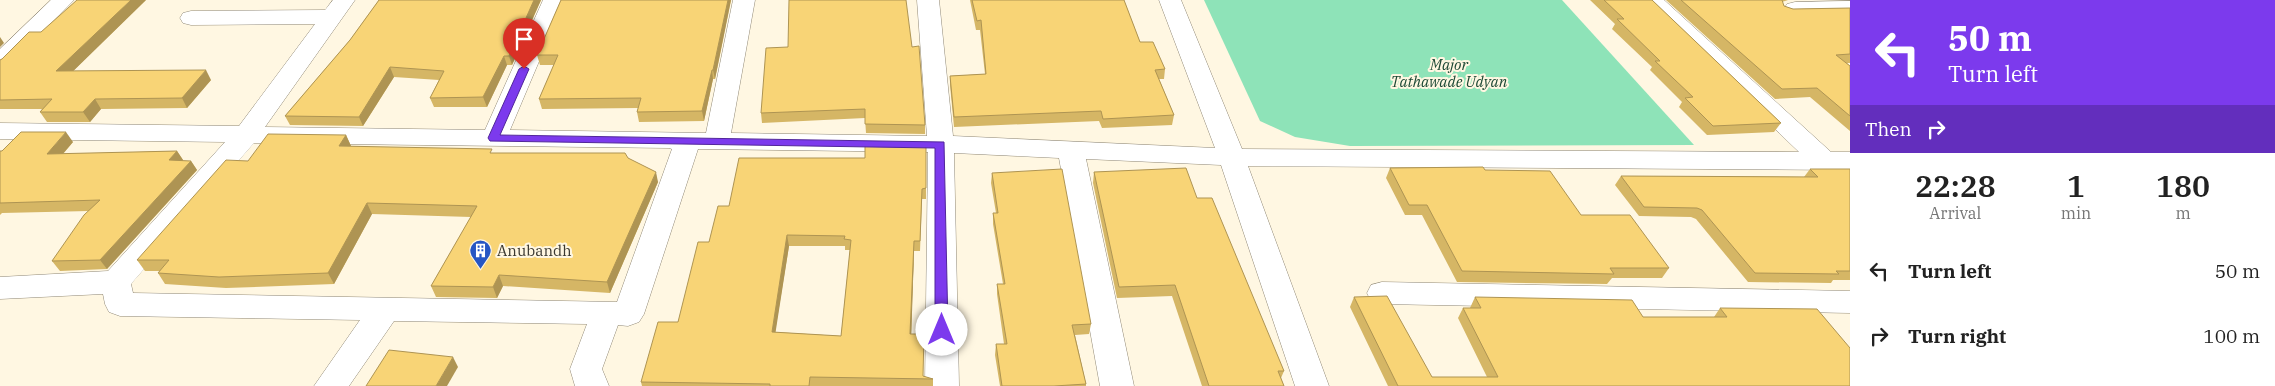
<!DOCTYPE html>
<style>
body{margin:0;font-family:"IBM Plex Serif",serif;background:#f2f2f2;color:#222;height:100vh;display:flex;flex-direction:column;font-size:19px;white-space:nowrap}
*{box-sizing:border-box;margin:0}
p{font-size:16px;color:#767676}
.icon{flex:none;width:28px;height:28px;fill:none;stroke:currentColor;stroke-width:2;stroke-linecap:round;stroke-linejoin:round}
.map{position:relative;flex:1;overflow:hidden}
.sheet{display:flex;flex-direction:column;background:#fff;width:425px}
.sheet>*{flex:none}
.top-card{background:#7c3aed;color:#fff;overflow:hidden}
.pin{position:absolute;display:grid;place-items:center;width:42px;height:42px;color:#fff;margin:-51px -21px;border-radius:50% 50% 50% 0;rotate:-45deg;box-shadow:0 0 5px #0007}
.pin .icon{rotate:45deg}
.me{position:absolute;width:55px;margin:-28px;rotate:0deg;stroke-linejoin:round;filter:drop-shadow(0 0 4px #0008)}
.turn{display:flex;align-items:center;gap:18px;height:105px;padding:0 15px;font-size:22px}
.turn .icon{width:65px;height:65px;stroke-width:2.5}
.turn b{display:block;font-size:35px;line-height:42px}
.then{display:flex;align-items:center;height:48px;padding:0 15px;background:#0003;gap:10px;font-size:19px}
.eta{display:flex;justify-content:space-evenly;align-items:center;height:85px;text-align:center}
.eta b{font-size:30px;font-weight:600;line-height:35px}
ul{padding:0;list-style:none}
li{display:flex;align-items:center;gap:15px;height:65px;padding:0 15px}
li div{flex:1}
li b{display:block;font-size:19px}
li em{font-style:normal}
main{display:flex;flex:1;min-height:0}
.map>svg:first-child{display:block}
.green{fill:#8ee3b8}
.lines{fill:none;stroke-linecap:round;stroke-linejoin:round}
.minor-casing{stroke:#918977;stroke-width:1}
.minor{fill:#fff;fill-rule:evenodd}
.wall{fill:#d5b665;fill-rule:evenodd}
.shaded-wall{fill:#ae9453}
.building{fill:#f8d476;stroke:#ae9453;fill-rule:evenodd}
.route{fill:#7c3aed;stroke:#51269a}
.labels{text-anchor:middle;stroke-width:4;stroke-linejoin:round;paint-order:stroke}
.park-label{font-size:15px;font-style:italic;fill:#1c4834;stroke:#fff7e2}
.poi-label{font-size:15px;fill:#3b3830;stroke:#fff7e2;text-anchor:start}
</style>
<main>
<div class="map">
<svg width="1850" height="386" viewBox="0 0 1850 386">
<rect width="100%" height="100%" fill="#fff7e2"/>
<polygon class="green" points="1204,0 1562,0 1694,145 1350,146 1295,137 1260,121"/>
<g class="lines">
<defs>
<g id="minor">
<polygon points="51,0 74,0 8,67 0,69 0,49"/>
<path d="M333,0H355L265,127L485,130L543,0H565L510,130L706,133L733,0H755L731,133L927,136L917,0H939L953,136L1215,148L1159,0H1181L1242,149L1799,152L1640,0H1664L1831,152H1850V170L1248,166L1329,386H1295L1221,165L1086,159L1134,386H1100L1059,158L954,153L959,386H925L928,152L698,149L644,314L639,322L628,326L618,325L602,369L609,386H575L570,369L587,324L394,321L349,386H314L360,320L120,316L109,312L105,304L103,294L0,299V277L108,271L225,142L0,139V123L239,126L315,24L191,25L183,23L180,18L183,13L191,11L325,10ZM254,143L669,148L672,149L617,302L133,293L131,284Z"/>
<polygon points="1850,1 1850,15 1795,16 1787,14 1784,9 1787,4 1795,2"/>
<polygon points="1382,282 1850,291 1850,313 1382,304 1371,301 1367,293 1371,285"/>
</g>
</defs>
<use href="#minor" class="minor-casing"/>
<use href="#minor" class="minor"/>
</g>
<g class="wall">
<polygon points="146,0 73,71 211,80 187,108 101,109 90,122 47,122 40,112 42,109 0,109 0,60 41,32"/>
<polygon points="379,0 541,0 512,65 507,65 487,107 434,107 430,98 439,80 394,77 363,126 290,125 285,116 350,40"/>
<polygon points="561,0 731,0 715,79 713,79 704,121 639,122 637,112 638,108 542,109 539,99 554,65 540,65 537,55"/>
<polygon points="970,0 1124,0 1140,42 1165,69 1164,79 1159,79 1174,115 1172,125 1102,128 1099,121 954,127 950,85 950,76 985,74 980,30 976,30"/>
<polygon points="1590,0 1652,0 1781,123 1774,132 1707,135 1679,107 1682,102 1650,70 1652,67 1612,29 1615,24"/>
<polygon points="1666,0 1796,0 1788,0 1782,2 1784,6 1793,9 1850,8 1850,63 1847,63 1850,66 1850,131 1810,97 1775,99"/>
<polygon points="912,47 925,125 925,134 866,133 865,118 762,123 761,113"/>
<polygon points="346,135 351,146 493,153 628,158 658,182 610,293 503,286 497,298 436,297 431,286 471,217 372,214 334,284 226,288 165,284 158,273 160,271 145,271 137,260"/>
<polygon points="73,142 63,154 177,151 183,160 183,161 191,161 197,170 107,269 60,271 52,261 89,211 2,213 0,215 0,151"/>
<path d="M926,144V199H922L920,251H914L911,334L923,376L933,379V386H642L641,382L678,322L709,242L729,206ZM789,246H845V250H850L841,336L775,332Z"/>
<polygon points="1390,168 1485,170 1581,215 1669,268 1662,278 1612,278 1607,284 1457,282 1422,215 1405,215 1386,178"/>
<polygon points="1810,169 1850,169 1850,280 1833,280 1831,283 1748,282 1696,219 1691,217 1639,216 1615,185 1621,176 1804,177"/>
<polygon points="1094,172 1197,198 1284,371 1281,378 1284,386 1202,386 1172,296 1117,298 1093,183"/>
<polygon points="992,173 1091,324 1089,334 1075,335 1086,384 1086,386 1000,386 995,355 996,344 1004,344 997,294 997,284 1003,284 993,224 993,214 996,213 991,183"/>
<polygon points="1354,297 1432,377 1487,377 1458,318 1463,308 1470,308 1475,297 1643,317 1714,317 1720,308 1850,386 1388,386 1350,307"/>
</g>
<g class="shaded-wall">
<polygon points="131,0 146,0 63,81 56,71"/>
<polygon points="534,0 541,0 512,65 509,56"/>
<polygon points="728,0 731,0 715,79 713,70"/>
<polygon points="0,37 4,43 0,47"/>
<polygon points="504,56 507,65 487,107 483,97"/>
<polygon points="390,67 394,77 363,126 359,117"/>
<polygon points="206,70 211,80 187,108 182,98"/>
<polygon points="712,70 713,79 704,121 702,111"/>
<polygon points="95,99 101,109 90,122 83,112"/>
<polygon points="66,132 73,142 54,164 47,154"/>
<polygon points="346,135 351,146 339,146"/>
<polygon points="177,151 183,160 175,170 169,160"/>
<polygon points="191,161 197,170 107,269 100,260"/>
<polygon points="656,172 658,182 610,293 607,282"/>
<polygon points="367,203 372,214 334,284 328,273"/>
<polygon points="787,235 789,246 774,342 772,332"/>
<polygon points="914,241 914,251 911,344 910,334"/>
<polygon points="499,275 503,286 497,298 493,287"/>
<polygon points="453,357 458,367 447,386 436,386"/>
</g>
<g class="building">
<polygon points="77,0 131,0 56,71 206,70 182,98 95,99 83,112 40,112 52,99 0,100 0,60 2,59 29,32 41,32"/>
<polygon points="379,0 534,0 509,56 504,56 483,97 430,98 444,71 390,67 359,117 285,116 350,40"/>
<polygon points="561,0 728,0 713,70 712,70 702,111 637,112 641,98 539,99 558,55 537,55"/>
<polygon points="789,0 906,0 912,47 919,46 925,125 865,124 865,109 761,113 766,48 788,47"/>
<polygon points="972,0 1124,0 1140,42 1153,42 1165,69 1155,70 1174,115 1103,119 1101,111 954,117 950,76 986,74 981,20 977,21"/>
<polygon points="1604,0 1652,0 1781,123 1713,126 1685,98 1693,97 1655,61 1660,61 1617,19 1624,19"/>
<polygon points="1681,0 1782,0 1784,6 1793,9 1850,8 1850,54 1836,55 1850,66 1850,116 1817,88 1782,89"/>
<polygon points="21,132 66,132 47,154 177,151 169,160 191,161 100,260 52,261 84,215 100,200 0,203 0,151 2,151"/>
<polygon points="268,134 346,135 339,146 492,149 490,153 625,153 628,158 656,172 607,282 499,275 493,287 431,286 477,206 367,203 328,273 219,277 158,273 169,260 137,260 226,160 248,161"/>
<path d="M865,143L926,144V188L922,189L920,241H914L910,334H924L923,376L933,379L810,377L809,386H770V384L641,382L658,322H678L698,242H709L718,206H729L739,158H865ZM787,235L845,236L844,239L851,240L841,336L772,332Z"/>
<polygon points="1483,167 1485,170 1550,171 1581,215 1630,215 1669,268 1610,268 1614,274 1462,271 1427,205 1409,205 1390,168"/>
<polygon points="1186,168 1197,198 1212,198 1284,371 1278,371 1284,386 1209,386 1175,285 1119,287 1094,172"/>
<polygon points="1062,169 1091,324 1072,325 1086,384 1054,386 1002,386 996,344 1007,344 997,284 1005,284 993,213 998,213 992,173"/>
<polygon points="1810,169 1850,169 1850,271 1836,271 1839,274 1755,273 1702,210 1697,208 1644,207 1621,176 1818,177"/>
<polygon points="1387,296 1432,377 1498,377 1463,308 1481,308 1475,297 1632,300 1643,317 1727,317 1720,308 1817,309 1850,348 1850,386 1398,386 1354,297"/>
<polygon points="389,350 453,357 436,386 366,386"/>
</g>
<polygon class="route" points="524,66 529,69 500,135 944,142 948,330 946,334 937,334 935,330 935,148 490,141 488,138 519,69"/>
<defs>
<symbol id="building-pin" viewBox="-11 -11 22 30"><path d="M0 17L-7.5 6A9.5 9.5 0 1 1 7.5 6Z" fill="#2656c4" stroke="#fff7e2"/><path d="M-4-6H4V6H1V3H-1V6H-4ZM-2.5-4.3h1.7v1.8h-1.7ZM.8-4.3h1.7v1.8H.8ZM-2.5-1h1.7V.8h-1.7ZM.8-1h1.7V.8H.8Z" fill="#fff"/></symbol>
</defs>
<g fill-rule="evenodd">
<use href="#building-pin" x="468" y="238" width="25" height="34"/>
</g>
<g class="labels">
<g class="park-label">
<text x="1449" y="70">Major<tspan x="1449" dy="17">Tathawade Udyan</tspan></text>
</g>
<g class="poi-label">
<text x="497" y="256">Anubandh</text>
</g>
</g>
</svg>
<div class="pin" style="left:524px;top:69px;background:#d93025"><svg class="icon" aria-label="arrive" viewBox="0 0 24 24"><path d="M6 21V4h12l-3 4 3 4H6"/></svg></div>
<svg class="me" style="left:942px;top:330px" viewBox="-20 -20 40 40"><circle r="19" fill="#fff"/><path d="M0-13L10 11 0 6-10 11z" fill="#7c3aed"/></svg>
</div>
<section class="sheet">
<div class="top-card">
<div class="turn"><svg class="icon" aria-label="left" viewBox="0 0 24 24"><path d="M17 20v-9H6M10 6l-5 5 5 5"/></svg><div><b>50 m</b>Turn left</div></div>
<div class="then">Then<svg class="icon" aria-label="right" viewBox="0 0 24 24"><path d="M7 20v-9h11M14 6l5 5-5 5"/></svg></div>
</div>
<div class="eta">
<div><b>22:28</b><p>Arrival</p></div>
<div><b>1</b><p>min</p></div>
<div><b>180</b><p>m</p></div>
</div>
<ul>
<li><svg class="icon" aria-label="left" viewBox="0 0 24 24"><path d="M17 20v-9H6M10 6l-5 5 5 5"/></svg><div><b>Turn left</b></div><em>50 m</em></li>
<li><svg class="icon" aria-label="right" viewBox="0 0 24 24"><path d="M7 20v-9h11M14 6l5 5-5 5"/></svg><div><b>Turn right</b></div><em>100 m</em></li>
</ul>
</section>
</main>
